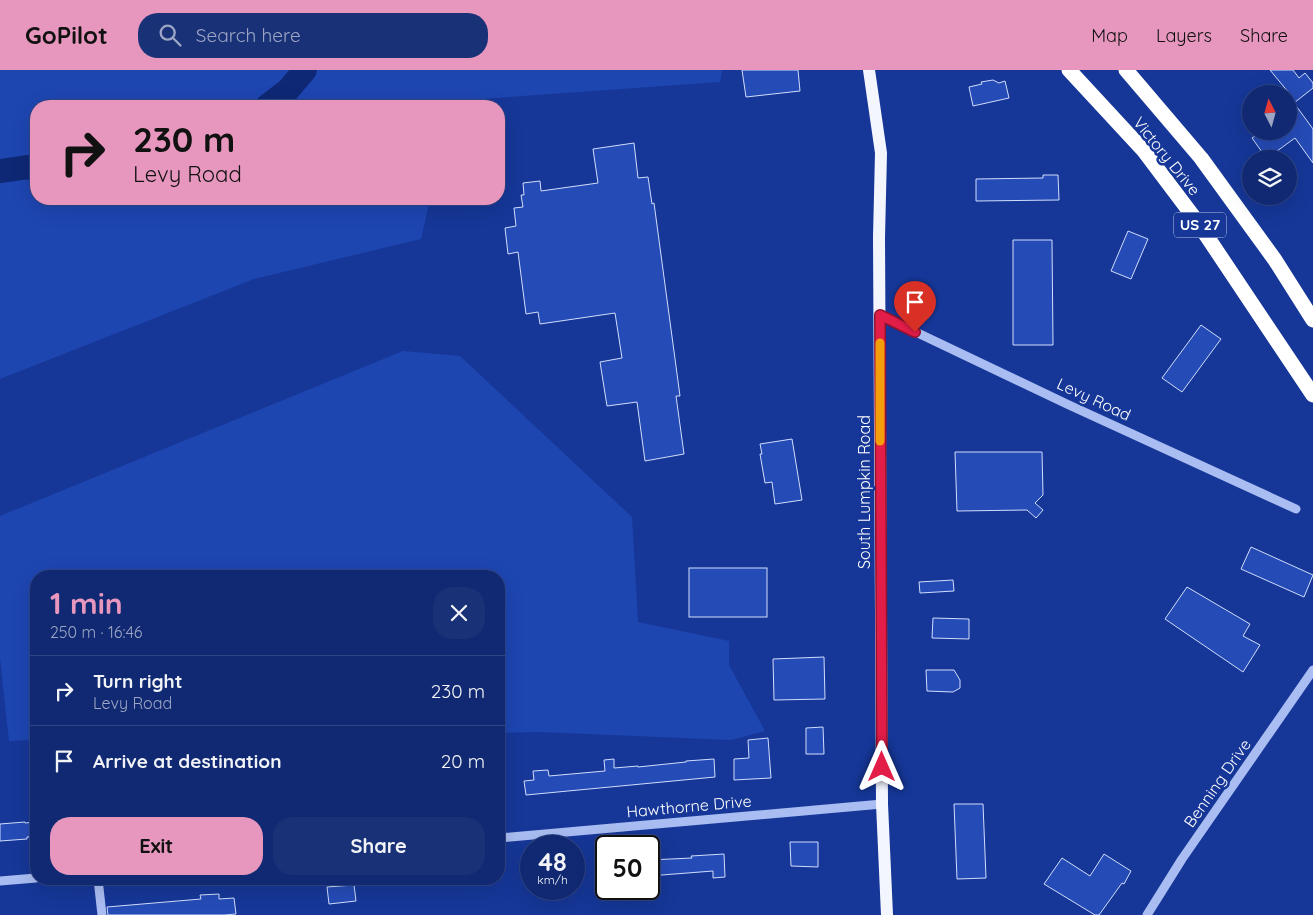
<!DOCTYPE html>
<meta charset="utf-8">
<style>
body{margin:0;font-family:Quicksand,sans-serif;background:#193177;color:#f1f3f6;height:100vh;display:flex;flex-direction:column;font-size:19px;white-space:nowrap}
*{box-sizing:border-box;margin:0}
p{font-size:16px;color:#9ca6c4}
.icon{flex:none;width:28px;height:28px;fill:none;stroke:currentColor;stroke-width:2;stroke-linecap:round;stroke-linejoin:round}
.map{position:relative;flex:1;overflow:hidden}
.drawer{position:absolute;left:30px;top:500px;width:475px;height:315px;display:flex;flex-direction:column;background:#102972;border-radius:20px;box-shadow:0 5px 20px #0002,0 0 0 1px #304584}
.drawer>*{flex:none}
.guide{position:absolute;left:30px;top:30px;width:475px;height:105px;border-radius:20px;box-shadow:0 5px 20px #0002,0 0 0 1px #304584;background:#e797bd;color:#111;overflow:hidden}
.needle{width:32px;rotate:354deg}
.buttons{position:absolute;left:1242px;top:15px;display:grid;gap:10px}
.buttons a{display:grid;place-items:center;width:55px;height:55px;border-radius:50%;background:#102972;box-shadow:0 5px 20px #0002,0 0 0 1px #304584;font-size:25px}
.speed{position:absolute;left:520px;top:765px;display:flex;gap:10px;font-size:25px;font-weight:700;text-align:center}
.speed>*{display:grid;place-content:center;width:65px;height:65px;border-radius:50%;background:#102972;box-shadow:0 5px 20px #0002,0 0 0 1px #304584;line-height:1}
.speed small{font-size:12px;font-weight:400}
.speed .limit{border:2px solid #111;border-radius:8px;background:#fff;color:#111}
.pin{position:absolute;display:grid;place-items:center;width:42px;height:42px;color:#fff;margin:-51px -21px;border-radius:50% 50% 50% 0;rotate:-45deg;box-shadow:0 0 5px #0007}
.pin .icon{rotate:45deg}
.me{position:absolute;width:55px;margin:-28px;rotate:0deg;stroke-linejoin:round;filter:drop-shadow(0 0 4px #0008)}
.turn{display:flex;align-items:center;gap:18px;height:105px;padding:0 20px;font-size:22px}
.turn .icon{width:65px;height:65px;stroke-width:2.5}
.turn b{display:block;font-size:35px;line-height:42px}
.round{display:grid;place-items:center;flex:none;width:52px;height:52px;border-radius:20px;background:#193177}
.head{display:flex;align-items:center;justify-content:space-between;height:85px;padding:0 20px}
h1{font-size:30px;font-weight:800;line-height:38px;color:#e797bd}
.action{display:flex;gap:10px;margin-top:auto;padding:10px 20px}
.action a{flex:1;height:58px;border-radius:20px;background:#e797bd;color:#111;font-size:20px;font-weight:800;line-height:58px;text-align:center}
.action a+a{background:#193177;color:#f1f3f6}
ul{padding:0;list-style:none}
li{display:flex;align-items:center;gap:15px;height:70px;padding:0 20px;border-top:1px solid #304584}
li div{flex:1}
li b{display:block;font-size:19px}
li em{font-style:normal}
header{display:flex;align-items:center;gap:30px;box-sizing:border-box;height:70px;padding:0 25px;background:#e797bd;color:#111}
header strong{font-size:24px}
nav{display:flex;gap:28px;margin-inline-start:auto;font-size:18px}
.search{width:350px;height:45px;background:#193177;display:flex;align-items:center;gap:12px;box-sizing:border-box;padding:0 18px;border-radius:20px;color:#9ca6c4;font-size:19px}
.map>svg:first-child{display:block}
.green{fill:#1e46b1}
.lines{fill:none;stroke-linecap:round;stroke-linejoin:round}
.river{stroke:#0e2875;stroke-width:24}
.building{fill:#254bb6;stroke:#d1ddfc}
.minor{stroke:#a9bdf2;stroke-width:9}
.major{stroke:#f4f6ff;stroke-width:12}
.highway{stroke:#fff;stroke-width:15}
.route-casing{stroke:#92132f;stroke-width:12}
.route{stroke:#e11d48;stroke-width:9}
.slow{stroke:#f59e0b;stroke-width:9}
.labels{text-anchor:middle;stroke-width:5;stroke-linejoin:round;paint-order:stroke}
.shield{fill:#163798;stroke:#b9c3e0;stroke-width:1}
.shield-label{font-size:15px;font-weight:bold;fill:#fff}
.street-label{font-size:16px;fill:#fff;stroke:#163798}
</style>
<header>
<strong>GoPilot</strong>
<div class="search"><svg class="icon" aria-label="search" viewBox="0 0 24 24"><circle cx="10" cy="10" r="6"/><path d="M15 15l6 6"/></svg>Search here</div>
<nav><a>Map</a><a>Layers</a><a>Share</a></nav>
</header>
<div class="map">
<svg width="1313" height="845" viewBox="0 0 1313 845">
<rect width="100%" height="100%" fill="#163798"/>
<g class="green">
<polygon points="0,0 722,0 720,12 438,32 438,36 36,36 36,129 430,129 421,169 254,209 0,309"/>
<polygon points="403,281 460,286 632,447 638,552 729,571 729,595 765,661 731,670 540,662 499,663 499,506 36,506 36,670 9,671 0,588 0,446"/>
</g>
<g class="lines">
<g class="river">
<polyline points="267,36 288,20 305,0"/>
<polyline points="0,101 28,97 36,100"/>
</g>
</g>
<g class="building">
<polygon points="742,0 798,0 800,21 746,27"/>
<polygon points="1270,0 1293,0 1299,8 1305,3 1313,13 1313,18 1294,33 1313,59 1313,93 1295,68 1277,81 1278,82 1269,89 1267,89 1252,68 1262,61 1289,61 1289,23"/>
<polygon points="993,10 999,13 1005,11 1009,28 973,36 969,17 982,14 981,12"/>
<polygon points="634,73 638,108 648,107 652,134 654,133 680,326 676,326 684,384 645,391 637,332 607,336 600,292 622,288 615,243 540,254 538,242 526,244 518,182 508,184 505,158 516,156 514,138 523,137 521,125 524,125 523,113 540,111 541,121 598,113 593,79"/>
<polygon points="1043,105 1058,105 1059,130 976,131 976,109 1043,108"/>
<polygon points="1128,161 1148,169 1131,209 1111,201"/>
<polygon points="1013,170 1052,170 1053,275 1013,275"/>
<polygon points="1201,255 1221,269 1182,322 1162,308"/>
<polygon points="792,369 802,430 775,434 772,412 765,413 760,384 762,384 760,374"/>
<polygon points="955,382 1042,382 1043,425 1035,433 1043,440 1036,448 1027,440 957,441"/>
<polygon points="1251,477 1313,505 1304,527 1241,499"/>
<rect x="689" y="498" width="78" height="49"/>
<polygon points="953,510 954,521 920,523 919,512"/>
<polygon points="1187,517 1250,554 1243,566 1260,575 1243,602 1165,549"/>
<polygon points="933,548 969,549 969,569 932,568"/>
<polygon points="824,587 825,629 774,630 773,589"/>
<polygon points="926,600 954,600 960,610 960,618 953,622 927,621"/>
<polygon points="823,657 824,684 806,684 806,658"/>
<polygon points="768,668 771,708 734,710 734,689 749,688 748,670"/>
<polygon points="614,689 614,698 638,696 638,697 686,692 686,691 714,689 715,707 526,725 524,711 534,710 533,701 548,700 549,706 605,701 604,690"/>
<polygon points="954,734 983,734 986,808 957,809"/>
<polygon points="25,752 25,753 36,752 36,766 27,767 27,769 0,771 0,754"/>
<polygon points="790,772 818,772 818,797 791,796"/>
<polygon points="724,784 725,807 713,808 713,801 649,806 649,790 692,788 691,786"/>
<polygon points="1104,784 1131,801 1124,814 1122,813 1099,845 1095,845 1044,814 1062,788 1090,806"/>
<polygon points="354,815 356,831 329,834 327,817"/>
<polygon points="219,824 219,829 234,828 236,844 224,845 108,845 107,837 201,829 200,825"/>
</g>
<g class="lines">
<g class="minor">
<polyline points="880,245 1069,335 1296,439"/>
<polyline points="499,768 882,734"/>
<polyline points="98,809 102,845"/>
<polyline points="0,811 36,808"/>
<polyline points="1147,845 1182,789 1313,600"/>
</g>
<polyline class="major" points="869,0 881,83 879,167 882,734 887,845"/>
<g class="highway">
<polyline points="1069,0 1144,81 1196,150 1313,325"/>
<polyline points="1126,0 1201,88 1275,190 1313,250"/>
</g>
</g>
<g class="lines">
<defs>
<polyline id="route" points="882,697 880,245 915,262"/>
</defs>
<use href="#route" class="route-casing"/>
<use href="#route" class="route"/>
<polyline class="slow" points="880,273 880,371"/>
</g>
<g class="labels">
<rect class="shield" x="1174" y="142.5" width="52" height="25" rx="4"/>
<g class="shield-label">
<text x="1200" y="160">US 27</text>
</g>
<g class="street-label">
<text transform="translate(1167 86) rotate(51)" y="6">Victory Drive</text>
<text transform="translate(1094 329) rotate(25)" y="6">Levy Road</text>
<text transform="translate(864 422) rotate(-90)" y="6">South Lumpkin Road</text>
<text transform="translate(1217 713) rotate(-55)" y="6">Benning Drive</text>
<text transform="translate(689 736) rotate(-5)" y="6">Hawthorne Drive</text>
</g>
</g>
</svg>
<div class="buttons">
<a><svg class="needle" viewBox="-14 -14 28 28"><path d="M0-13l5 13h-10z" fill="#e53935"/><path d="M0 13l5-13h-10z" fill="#9ca6c4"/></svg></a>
<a><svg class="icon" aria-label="layers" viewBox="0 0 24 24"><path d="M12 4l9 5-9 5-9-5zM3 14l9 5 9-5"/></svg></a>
</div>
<div class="speed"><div>48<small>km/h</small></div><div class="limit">50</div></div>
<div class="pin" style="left:915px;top:262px;background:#d93025"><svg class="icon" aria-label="arrive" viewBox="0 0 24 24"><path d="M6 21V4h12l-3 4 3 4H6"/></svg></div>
<svg class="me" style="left:882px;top:697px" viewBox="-20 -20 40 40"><path d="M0-17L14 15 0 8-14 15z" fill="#e11d48" stroke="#fff" stroke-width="4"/></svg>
<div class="guide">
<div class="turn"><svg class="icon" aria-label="right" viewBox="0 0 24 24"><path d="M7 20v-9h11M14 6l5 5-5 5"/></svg><div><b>230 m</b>Levy Road</div></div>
</div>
<section class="drawer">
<div class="head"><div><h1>1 min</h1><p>250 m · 16:46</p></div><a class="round"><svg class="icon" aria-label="close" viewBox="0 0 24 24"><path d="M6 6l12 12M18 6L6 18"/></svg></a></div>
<ul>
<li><svg class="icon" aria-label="right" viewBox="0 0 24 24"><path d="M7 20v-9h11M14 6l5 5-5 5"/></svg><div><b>Turn right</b><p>Levy Road</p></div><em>230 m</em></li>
<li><svg class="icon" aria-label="arrive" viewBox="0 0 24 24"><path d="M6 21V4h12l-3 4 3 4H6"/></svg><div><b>Arrive at destination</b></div><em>20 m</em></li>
</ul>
<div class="action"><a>Exit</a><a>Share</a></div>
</section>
</div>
